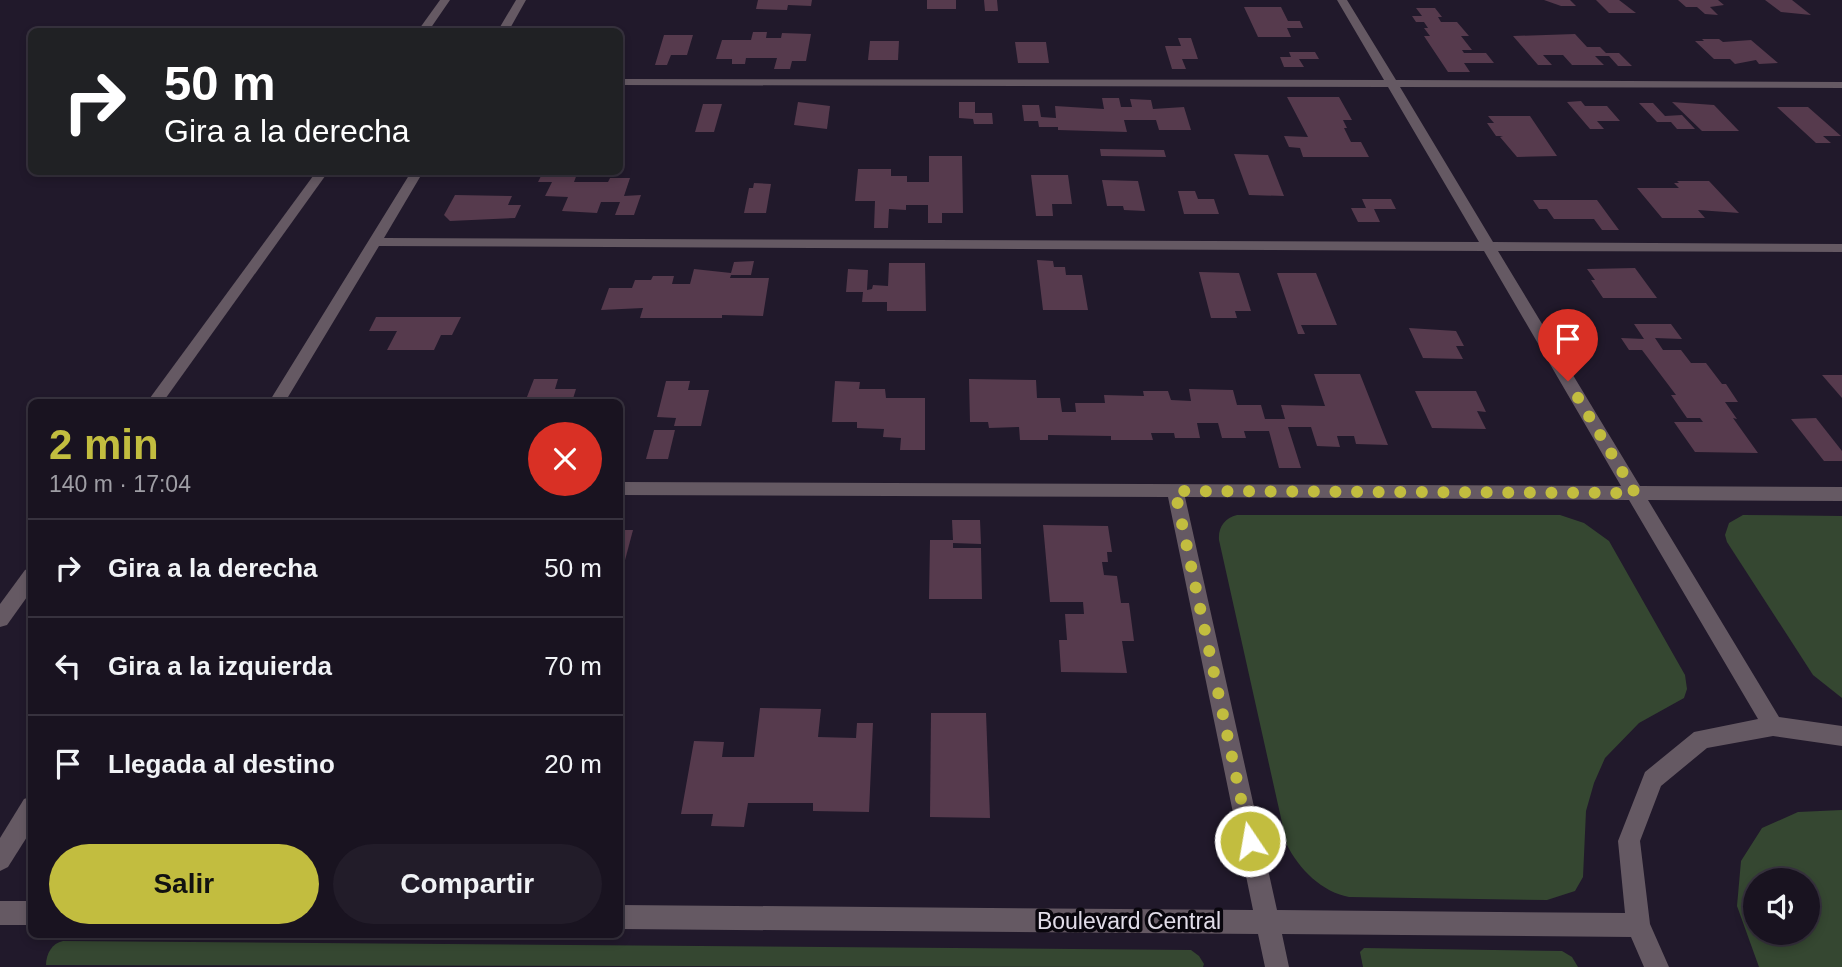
<!DOCTYPE html>
<html lang="es">
<meta charset="utf-8">
<style>
body{margin:0;font-family:Helvetica,sans-serif;background:#221c29;color:#f1f3f6;height:100vh;display:flex;flex-direction:column;font-size:26px;white-space:nowrap}
*{box-sizing:border-box;margin:0}
p{font-size:23px;color:#9f9ea5}
.icon{flex:none;width:38px;height:38px;fill:none;stroke:currentColor;stroke-width:2;stroke-linecap:round;stroke-linejoin:round}
.map{position:relative;flex:1;overflow:hidden}
.sheet{position:absolute;left:28px;top:399px;width:595px;height:539px;display:flex;flex-direction:column;background:#191320;border-radius:10px;box-shadow:0 4px 10px #0003,0 0 0 2px #37323e}
.sheet>*{flex:none}
.top-card{position:absolute;left:28px;top:28px;width:595px;height:147px;border-radius:10px;box-shadow:0 4px 10px #0003,0 0 0 2px #37323e;background:#202124;color:#fff;overflow:hidden}
.buttons{position:absolute;left:1743px;top:868px;display:grid;gap:14px}
.buttons a{display:grid;place-items:center;width:77px;height:77px;border-radius:50%;background:#191320;box-shadow:0 4px 10px #0003,0 0 0 2px #37323e;font-size:35px}
.pin{position:absolute;display:grid;place-items:center;width:60px;height:60px;color:#fff;margin:-72px -30px;border-radius:50% 50% 50% 0;rotate:-45deg;box-shadow:0 0 7px #0007}
.pin .icon{rotate:45deg}
.me{position:absolute;width:77px;margin:-38px;rotate:348deg;stroke-linejoin:round;filter:drop-shadow(0 0 5px #0008)}
.turn{display:flex;align-items:center;gap:24px;height:147px;padding:0 21px;font-size:32px}
.turn .icon{width:91px;height:91px;stroke-width:2.5}
.turn b{display:block;font-size:49px;line-height:60px}
.round{display:grid;place-items:center;flex:none;width:74px;height:74px;border-radius:37px;background:#221c29}
.summary{display:flex;align-items:center;justify-content:space-between;height:119px;padding:0 21px}
h1{font-size:42px;font-weight:700;line-height:52px;color:#c2bd3f}
.button{display:flex;gap:14px;margin-top:auto;padding:14px 21px}
.button a{flex:1;height:80px;border-radius:42px;background:#c2bd3f;color:#111;font-size:28px;font-weight:700;line-height:80px;text-align:center}
.button a+a{background:#221c29;color:#f1f3f6}
ul{padding:0;list-style:none}
li{display:flex;align-items:center;gap:21px;height:98px;padding:0 21px;border-top:2px solid #37323e}
li div{flex:1}
li b{display:block;font-size:26px}
li em{font-style:normal}
.map>svg:first-child{display:block}
.green{fill:#354731;fill-rule:evenodd}
.building{fill:#563a4d}
.lines{fill:none;stroke-linecap:round;stroke-linejoin:round}
.street{fill:#655963;fill-rule:evenodd}
.route{stroke:#c2bd3f;stroke-width:12;stroke-dasharray:0 21.6}
.labels{text-anchor:middle;stroke-width:7;stroke-linejoin:round;paint-order:stroke}
.near-street-label{font-size:23px;fill:#e2dde9;stroke:#09060d}
</style>
<div class="map">
<svg width="1842" height="967" viewBox="0 0 1842 967">
<rect width="100%" height="100%" fill="#21192b"/>
<g class="green">
<path d="M1237,515H1560L1584,523L1609,541L1685,675L1687,689L1684,698L1639,723L1605,758L1594,783L1586,811L1583,877L1575,891L1547,900L1349,897C1322,892 1299,869 1287,845L1219,540C1218,527 1225,518 1237,515Z"/>
<polygon points="1743,515 1842,516 1842,698 1813,675 1727,542 1725,535 1729,523"/>
<path d="M1842,810V967H1759L1737,906L1741,861L1762,828L1798,812ZM1808,880V933H1755V880Z"/>
<path d="M63,941L1191,950L1199,956L1204,964L1203,967L46,965C46,954 52,943 63,941Z"/>
<polygon points="1364,948 1562,951 1572,957 1578,967 1363,967 1360,952"/>
</g>
<g class="building">
<polygon points="758,0 812,0 811,6 788,5 787,10 756,9"/>
<rect x="927" y="0" width="29" height="9"/>
<polygon points="984,0 997,0 998,11 985,11"/>
<polygon points="1544,0 1570,0 1576,6 1561,6"/>
<polygon points="1596,0 1619,0 1636,13 1609,13"/>
<polygon points="1678,0 1718,0 1724,5 1710,7 1718,15 1705,14 1697,7 1686,7"/>
<polygon points="1765,0 1792,0 1811,15 1781,12"/>
<polygon points="1244,7 1281,7 1288,21 1300,21 1303,28 1287,28 1291,37 1258,37"/>
<polygon points="1416,8 1435,8 1442,17 1438,17 1441,22 1457,22 1469,36 1461,36 1472,50 1462,50 1464,53 1486,53 1494,63 1464,63 1470,72 1448,72 1424,36 1430,36 1424,28 1428,28 1424,22 1416,22 1412,16 1422,16"/>
<polygon points="753,32 767,32 766,38 781,38 782,33 811,34 806,61 792,61 790,69 774,69 777,58 746,58 745,64 732,64 732,59 716,59 722,40 751,40"/>
<polygon points="1575,34 1587,47 1600,47 1606,53 1619,53 1632,66 1618,66 1609,56 1595,56 1604,65 1572,65 1563,55 1543,55 1552,65 1538,65 1513,36"/>
<polygon points="664,35 693,35 687,55 671,55 667,65 655,65"/>
<polygon points="1178,38 1191,38 1198,59 1182,59 1186,69 1172,69 1165,46 1181,46"/>
<polygon points="1702,39 1719,39 1723,42 1751,40 1778,63 1759,64 1756,60 1735,64 1730,59 1714,59 1695,41 1704,41"/>
<polygon points="870,41 899,41 898,60 868,60"/>
<polygon points="1015,42 1046,42 1049,63 1018,63"/>
<polygon points="1289,52 1315,52 1319,59 1299,59 1304,67 1284,67 1280,57 1291,57"/>
<polygon points="1287,97 1339,97 1352,120 1343,120 1347,128 1344,128 1351,142 1361,142 1369,157 1303,157 1300,148 1289,147 1284,136 1308,137"/>
<polygon points="1102,98 1119,98 1121,107 1132,107 1130,99 1151,100 1153,109 1184,107 1191,130 1159,130 1156,120 1124,120 1127,132 1058,130 1058,127 1039,127 1038,121 1024,121 1022,105 1039,105 1041,117 1056,118 1055,106 1104,109"/>
<polygon points="1581,101 1585,106 1607,106 1620,121 1597,121 1604,129 1590,129 1567,102"/>
<polygon points="798,102 830,106 827,129 794,125"/>
<polygon points="959,102 975,102 975,113 992,113 993,124 974,124 973,119 959,118"/>
<polygon points="1672,102 1714,105 1739,131 1702,131"/>
<polygon points="1639,103 1653,103 1665,116 1682,115 1695,129 1677,129 1671,122 1657,122"/>
<polygon points="703,104 722,104 714,132 695,132"/>
<polygon points="1777,107 1808,107 1841,136 1823,136 1831,143 1816,143"/>
<polygon points="1488,116 1530,116 1557,156 1517,157 1500,137 1503,136 1496,136 1487,123 1494,123"/>
<polygon points="1100,149 1164,150 1166,157 1101,156"/>
<polygon points="1234,154 1268,155 1284,196 1249,195"/>
<polygon points="929,156 962,156 963,213 942,213 942,223 928,223 928,205 906,205 906,210 889,209 888,228 874,228 875,201 855,201 858,169 891,169 891,176 907,176 907,182 929,182"/>
<polygon points="472,172 515,172 513,175 470,175"/>
<polygon points="542,174 577,174 574,182 608,182 610,178 630,178 624,196 641,195 634,215 615,215 620,202 601,202 597,213 562,211 568,197 545,196 552,182 538,182"/>
<polygon points="1031,175 1068,175 1072,204 1052,204 1053,216 1036,216"/>
<polygon points="1102,180 1138,181 1145,211 1124,210 1123,206 1107,206"/>
<polygon points="1677,181 1709,181 1739,213 1698,210 1705,218 1662,218 1637,188 1679,188 1674,183 1679,183"/>
<polygon points="754,183 771,184 766,213 744,213 749,188 753,188"/>
<polygon points="1178,191 1195,191 1198,199 1214,199 1219,214 1184,214"/>
<polygon points="455,195 512,196 508,205 521,205 515,218 450,221 444,215"/>
<polygon points="1362,199 1391,199 1396,209 1374,209 1380,222 1358,222 1351,208 1366,208"/>
<polygon points="1533,200 1597,200 1619,230 1602,230 1594,219 1554,219 1547,209 1539,209"/>
<polygon points="1037,260 1053,261 1054,267 1065,267 1066,275 1082,275 1088,310 1043,310"/>
<polygon points="754,261 751,275 731,275 730,278 769,278 763,316 722,315 722,318 640,318 643,308 601,310 609,288 632,288 635,280 651,280 653,276 674,276 672,284 690,284 694,269 731,273 734,262"/>
<polygon points="889,263 925,263 926,311 887,311 887,302 862,302 863,292 846,292 848,269 868,270 867,290 872,289 873,285 888,286"/>
<polygon points="1635,268 1657,298 1603,298 1591,280 1595,280 1587,269"/>
<polygon points="1199,272 1239,273 1251,311 1235,311 1237,318 1211,318"/>
<polygon points="1277,273 1316,273 1337,325 1301,325 1305,334 1298,334"/>
<polygon points="376,317 461,317 452,335 441,335 434,350 387,350 397,331 369,331"/>
<polygon points="1634,324 1671,324 1682,339 1655,338 1663,350 1681,350 1691,363 1706,363 1722,384 1726,384 1738,402 1725,402 1737,419 1733,418 1758,453 1695,452 1674,422 1703,422 1700,418 1687,418 1671,395 1676,395 1642,350 1629,350 1621,338 1644,339"/>
<polygon points="1409,328 1456,331 1464,346 1456,346 1463,359 1423,358"/>
<polygon points="1314,374 1360,374 1388,445 1356,444 1354,436 1337,436 1340,447 1317,446 1311,427 1288,427 1301,468 1279,468 1269,431 1244,431 1246,438 1222,438 1218,423 1197,423 1200,438 1175,438 1174,433 1151,433 1153,440 1111,440 1111,436 1048,435 1048,440 1020,440 1019,427 989,428 988,422 970,422 969,379 1036,380 1037,398 1060,398 1062,412 1076,412 1075,403 1105,403 1104,395 1144,396 1143,391 1168,391 1171,400 1191,401 1189,389 1233,390 1237,405 1261,405 1265,419 1285,419 1281,405 1325,406"/>
<polygon points="1822,375 1842,375 1842,398"/>
<polygon points="534,379 558,379 555,389 576,389 572,402 525,402"/>
<polygon points="666,381 690,381 688,390 709,390 701,426 674,426 676,418 657,417"/>
<polygon points="835,381 860,382 859,389 885,389 886,398 925,398 925,450 900,450 901,438 883,437 884,429 857,428 857,422 832,422"/>
<polygon points="1415,391 1476,391 1486,412 1477,411 1486,429 1432,428"/>
<polygon points="1816,418 1842,451 1842,461 1824,461 1791,419"/>
<polygon points="654,430 675,430 668,459 646,459"/>
<polygon points="952,520 980,520 981,544 953,543 953,548 981,548 982,599 929,599 930,540 953,540"/>
<polygon points="1043,525 1108,526 1112,552 1107,552 1108,562 1102,562 1104,575 1117,576 1121,603 1129,603 1134,641 1122,641 1127,673 1061,672 1059,640 1067,640 1065,614 1084,614 1083,602 1050,602"/>
<polygon points="620,530 633,530 620,579"/>
<polygon points="760,708 821,709 818,737 856,738 857,723 873,723 869,812 813,811 813,803 748,803 744,827 711,826 713,814 681,814 694,741 724,742 722,757 754,757"/>
<polygon points="931,713 986,713 990,818 930,817"/>
</g>
<g class="lines">
<g class="street">
<polygon points="440,0 450,0 428,32 417,32"/>
<polygon points="516,0 526,0 508,32 497,32"/>
<path d="M1337,0H1347L1396,80L1842,82V88L1400,87L1493,242L1842,244V252L1498,251L1640,486L1842,487V501L1648,500L1779,717L1842,726V746L1773,736L1707,748L1661,786L1640,841L1650,924L1669,967H1644L1631,937L1282,934L1289,967H1265L1258,934L620,929V905L1253,910L1168,497L620,495V482L1621,486L1484,251L379,246L285,402H269L411,172H423L384,238L1479,242L1388,87L620,85V79L1384,80ZM1185,497L1629,500L1758,719L1694,732L1645,772L1618,841L1625,913L1277,910Z"/>
<polygon points="316,172 328,172 163,402 147,402"/>
<polygon points="32,567 32,590 7,625 0,627 0,604 25,570"/>
<polygon points="32,796 32,829 8,867 0,871 0,838 24,799"/>
<rect x="0" y="901" width="32" height="24"/>
</g>
</g>
<g class="lines">
<polyline class="route" points="1250,841 1175,491 1635,493 1568,381"/>
</g>
<g class="labels">
<g class="near-street-label">
<text x="1129" y="929">Boulevard Central</text>
</g>
</g>
</svg>
<div class="buttons">
<a><svg class="icon" aria-label="sound" viewBox="0 0 24 24"><path d="M4 9h4l5-4v14l-5-4H4zM17 9q2 3 0 6"/></svg></a>
</div>
<div class="pin" style="left:1568px;top:381px;background:#d93025"><svg class="icon" aria-label="arrive" viewBox="0 0 24 24"><path d="M6 21V4h12l-3 4 3 4H6"/></svg></div>
<svg class="me" style="left:1250px;top:841px" viewBox="-20 -20 40 40"><circle r="17" fill="#c2bd3f" stroke="#fff" stroke-width="3"/><path d="M0-11L8 9 0 5-8 9z" fill="#fff"/></svg>
<div class="top-card">
<div class="turn"><svg class="icon" aria-label="right" viewBox="0 0 24 24"><path d="M7 20v-9h11M14 6l5 5-5 5"/></svg><div><b>50 m</b>Gira a la derecha</div></div>
</div>
<section class="sheet">
<div class="summary"><div><h1>2 min</h1><p>140 m · 17:04</p></div><a class="round" style="background:#d93025;color:#fff"><svg class="icon" aria-label="close" viewBox="0 0 24 24"><path d="M6 6l12 12M18 6L6 18"/></svg></a></div>
<ul>
<li><svg class="icon" aria-label="right" viewBox="0 0 24 24"><path d="M7 20v-9h11M14 6l5 5-5 5"/></svg><div><b>Gira a la derecha</b></div><em>50 m</em></li>
<li><svg class="icon" aria-label="left" viewBox="0 0 24 24"><path d="M17 20v-9H6M10 6l-5 5 5 5"/></svg><div><b>Gira a la izquierda</b></div><em>70 m</em></li>
<li><svg class="icon" aria-label="arrive" viewBox="0 0 24 24"><path d="M6 21V4h12l-3 4 3 4H6"/></svg><div><b>Llegada al destino</b></div><em>20 m</em></li>
</ul>
<div class="button"><a>Salir</a><a>Compartir</a></div>
</section>
</div>
